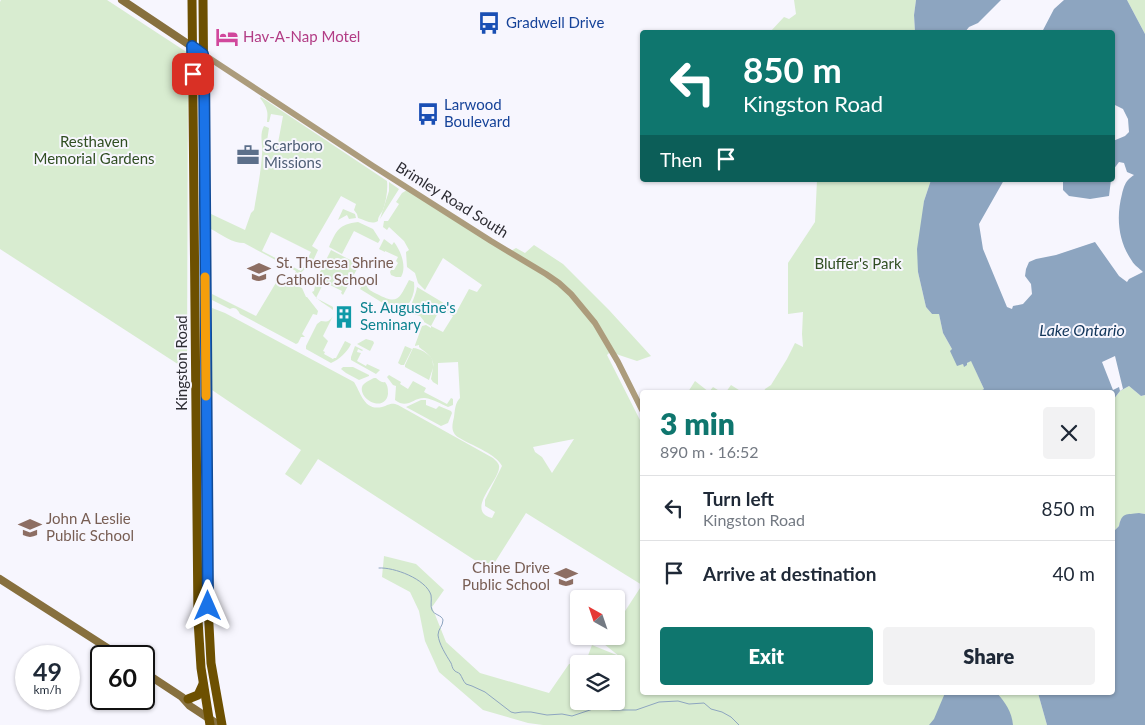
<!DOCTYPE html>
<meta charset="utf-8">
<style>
body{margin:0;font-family:Lato,sans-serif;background:#f2f2f3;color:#1f2937;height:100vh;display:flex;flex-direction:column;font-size:19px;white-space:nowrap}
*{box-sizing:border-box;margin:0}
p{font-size:16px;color:#747a83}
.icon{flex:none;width:28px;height:28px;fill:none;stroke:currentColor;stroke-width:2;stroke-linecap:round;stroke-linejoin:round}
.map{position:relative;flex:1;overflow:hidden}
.side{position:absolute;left:640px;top:390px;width:475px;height:305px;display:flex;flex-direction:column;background:#fff;border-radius:5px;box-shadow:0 1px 4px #0004}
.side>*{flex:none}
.hud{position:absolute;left:640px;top:30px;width:475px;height:152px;border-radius:5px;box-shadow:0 1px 4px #0004;background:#0f766e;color:#fff;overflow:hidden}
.needle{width:32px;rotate:320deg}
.fabs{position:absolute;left:570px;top:590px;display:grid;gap:10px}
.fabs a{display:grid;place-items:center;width:55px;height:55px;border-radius:5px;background:#fff;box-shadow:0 1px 4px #0004;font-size:25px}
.speed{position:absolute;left:15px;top:645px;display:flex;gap:10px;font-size:25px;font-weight:700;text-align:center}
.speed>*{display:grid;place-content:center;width:65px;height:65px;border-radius:50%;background:#fff;box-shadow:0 1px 4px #0004;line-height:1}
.speed small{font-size:12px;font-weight:400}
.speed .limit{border:2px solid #111;border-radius:8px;background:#fff;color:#111}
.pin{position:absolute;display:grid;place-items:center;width:42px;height:42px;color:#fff;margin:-21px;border-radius:10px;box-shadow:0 2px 8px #0006}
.me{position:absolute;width:55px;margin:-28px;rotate:0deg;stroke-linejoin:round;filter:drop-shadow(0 0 4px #0008)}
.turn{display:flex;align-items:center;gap:18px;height:105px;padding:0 20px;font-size:22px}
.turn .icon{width:65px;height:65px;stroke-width:2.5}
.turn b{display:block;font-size:35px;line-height:42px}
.then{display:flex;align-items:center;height:48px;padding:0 20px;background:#0003;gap:10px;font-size:19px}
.round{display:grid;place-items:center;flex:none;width:52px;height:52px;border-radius:5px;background:#f2f2f3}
.overview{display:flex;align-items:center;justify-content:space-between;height:85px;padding:0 20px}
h1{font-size:30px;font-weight:800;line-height:38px;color:#0f766e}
.primary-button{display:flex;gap:10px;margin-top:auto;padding:10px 20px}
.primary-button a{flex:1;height:58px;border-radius:5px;background:#0f766e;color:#fff;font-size:20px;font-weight:800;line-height:58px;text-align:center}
.primary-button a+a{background:#f2f2f3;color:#1f2937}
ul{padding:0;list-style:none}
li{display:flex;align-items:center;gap:15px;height:65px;padding:0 20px;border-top:1px solid #e0e1e3}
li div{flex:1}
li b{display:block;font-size:19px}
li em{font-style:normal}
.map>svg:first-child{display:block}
.green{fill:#d8ecd0;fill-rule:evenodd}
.water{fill:#8da5c0}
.pier{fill:#f7f6fe}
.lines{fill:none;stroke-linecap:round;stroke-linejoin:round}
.stream{stroke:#8da5c0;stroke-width:1}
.tertiary{stroke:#ac9c7c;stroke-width:6}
.secondary{stroke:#87703e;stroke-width:8}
.primary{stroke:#6d5001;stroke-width:9}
.route-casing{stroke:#114b97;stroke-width:12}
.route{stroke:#1a73e8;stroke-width:9}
.slow{stroke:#f59e0b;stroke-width:9}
.labels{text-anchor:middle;stroke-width:4;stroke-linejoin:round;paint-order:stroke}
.transit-label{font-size:15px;fill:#164399;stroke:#f7f6fe;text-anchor:start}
.hotel-label{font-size:15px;fill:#b23c85;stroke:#f7f6fe;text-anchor:start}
.park-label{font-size:15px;fill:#304e22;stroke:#f7f6fe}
.service-label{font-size:15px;fill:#4e5e75;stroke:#f7f6fe;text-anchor:start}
.street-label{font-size:15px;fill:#2d2c33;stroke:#f7f6fe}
.education-label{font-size:15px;fill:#785e54;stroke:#f7f6fe;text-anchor:start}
.culture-label{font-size:15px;fill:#0d838f;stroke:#f7f6fe;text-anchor:start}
.water-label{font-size:16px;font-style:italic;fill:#11355a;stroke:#f7f6fe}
</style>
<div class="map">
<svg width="1145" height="725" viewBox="0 0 1145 725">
<rect width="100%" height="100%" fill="#f7f6fe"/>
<g class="green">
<polygon points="1,0 107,0 188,53 187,370 0,249 0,2"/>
<polygon points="794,0 916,0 914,15 915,32 770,32 784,17 789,19 796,14"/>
<polygon points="1127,0 1145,0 1145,34"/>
<path d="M261,97L387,181C388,190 386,201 383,210C381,214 378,216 378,221C371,225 365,220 358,218L357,214L354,210L356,204L341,196L312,246L318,250L313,261L308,258L311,252L271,232L262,251L301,271L305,265L307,267L291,282H290L296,271L244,243C232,243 222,235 211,229V214L245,230L251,213L254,210C257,192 261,172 262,154C263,144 259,135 264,126L269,128L267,141L278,143L283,116L271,114L269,122H267C267,119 268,115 267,111C266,106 263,102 260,98Z"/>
<polygon points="817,180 931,180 924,201 918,272 926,307 932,314 939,314 943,333 952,349 958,365 963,364 964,366 971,360 984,389 980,392 764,392 765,389 771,385 787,359 795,343 803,347 802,334 803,312 788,314 788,263 815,222"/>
<polygon points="389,182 399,189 380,219 389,191"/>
<path d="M407,190L509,252L516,248L525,253L534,245L563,264L609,310L651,356L637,361L610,352L607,355L642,424V692L1038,693L1047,725H543L528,723L483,710L439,672L425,641L419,611L410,592L382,577L384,556L416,564L444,590L432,607L446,642L480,673L549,693L569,664L586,661L592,645L619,656L604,644L609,636H616V625L642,585L526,513L490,570L318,459L301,485L285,474L301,450L212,390V308L225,313L354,382C361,393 364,411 382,407C389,405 391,402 398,405L493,458C496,461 500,464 499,468C498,482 465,511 492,518L495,512L485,506V500L502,466C497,455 474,446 463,440C460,438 455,436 454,433C451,428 453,422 454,417C455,410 455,403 460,398L458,362L438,363V385L433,382L431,379L433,368L429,380L405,367V365L413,348C419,348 428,353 432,359C433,362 433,365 433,367C435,357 426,353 419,347V345L415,346V345L422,326L426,325L431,328V326L443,332L453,316L440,309L431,326L424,322V321L420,316L410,313C410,304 416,296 417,287L457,311L469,289L477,292L482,285L443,258L425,290L418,283L415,273L407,267L406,252L409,250L404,241L389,227L387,230L383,227L384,221H388L399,204L396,202L402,193ZM574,439L552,473L542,457L535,452L533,447ZM579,664H616V701H579Z"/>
<polygon points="343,209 355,214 356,218 349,219 347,215 338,220"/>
<path d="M358,222L373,229L380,240L378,243L354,231L342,254L329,247C336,231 339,224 358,222Z"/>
<path d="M384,239L392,245L394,242C401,251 407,267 401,277H396L391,275L390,272L391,270H394L398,263L396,261L398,257L385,251V252L379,249Z"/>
<path d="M331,250L358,264L357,269L343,295L341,293L342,291L324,282L316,298L333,307V310C326,304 317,301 312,292L314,291L316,280Z"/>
<path d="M409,280L414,282C416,295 408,308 398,315L389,312L391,308L360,289L363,283L366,284C368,290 371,291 377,294C398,305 399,299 409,280Z"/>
<path d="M277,281L288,286L290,283L302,288L306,297H307L318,311L317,315L313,314L302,334L305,337H301L298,343L296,344L240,314C238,310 235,306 230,309L212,300V294L256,316Z"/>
<path d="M333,316L323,336L328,341L323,351L325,352L324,354L333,359L334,358H336L345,341L351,344C348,351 339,360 331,363L306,349V346L317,324L321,321C327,322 329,322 333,316Z"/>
<polygon points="366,339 373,341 374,343 370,351 357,344"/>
<polygon points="355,346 363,350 362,351 358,349 357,352 361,353 357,361 366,366 367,364 380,370 376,374 351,360 351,357"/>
<polygon points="405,346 412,349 404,365 401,365 398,363"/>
<polygon points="343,367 353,367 369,375 369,376 359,380 346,373 341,369"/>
<path d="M389,375L401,382L400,384L408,389L413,381L426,388L424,392L447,404L451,398L453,399V405L448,407C441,404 433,399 425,398C413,397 408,410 395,400L396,386L393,385L387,377Z"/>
<path d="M374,378H376C379,380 381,383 385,382C388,386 388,389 388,394C385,413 359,400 362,387C363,383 370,380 374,378Z"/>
<polygon points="695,381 709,392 713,387 721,392 726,392 731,385 742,392 688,392"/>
<polygon points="1129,386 1141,396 1145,395 1145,514 1139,513 1121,519 1119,526 1113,532 1113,400 1120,391"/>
<polygon points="421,400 426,400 426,405 436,409 439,406 451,411 452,413 448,423 441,426 406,407"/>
</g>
<g class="water">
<polygon points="916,0 1001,0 978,23 969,27 965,32 915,32 914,15"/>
<path d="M1064,0H1127L1145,34V395L1141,396L1129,386L1120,391L1113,400L1112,392H979L984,389L971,361L967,363V365L964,367L963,364L957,366L950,351L952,349L943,333L939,314H932L926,307L918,272L917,249L924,201L931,180H1004L979,224L983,249L1007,307L1012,309L1013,306L1023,304L1032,294L1031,284L1025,276L1026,269L1029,262L1036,259L1056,255L1095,242L1119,276L1127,282L1129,279L1143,272C1139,268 1134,265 1132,261C1118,241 1116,217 1122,194C1123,189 1125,183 1128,180C1130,178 1132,176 1134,175L1127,172L1124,163L1119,162L1113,170V141L1125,136L1129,132L1128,119L1123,109L1113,104L1112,32H1042L1054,9Z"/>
<polygon points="1063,180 1111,180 1109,196 1090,199 1069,196 1063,190"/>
<path d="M1139,513L1145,514V725H1047L1038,693L1112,692L1113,532L1119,526C1122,512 1126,515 1139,513Z"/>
<path d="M945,693H997C1005,702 1012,712 1013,725H929L934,719Z"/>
</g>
<polygon class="pier" points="1115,356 1123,389 1120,391 1119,387 1113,390 1102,362"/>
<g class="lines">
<path class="stream" d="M379,568C394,567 426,579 431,595C432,600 430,606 432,610C434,615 442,615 443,620C443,626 438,629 438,635C439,644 446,655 451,663C452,665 452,668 454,670C455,672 458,672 460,674C462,677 463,681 466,684L472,686L485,692L511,712L515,713L522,712H531L547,715L562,714L572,716L596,708L613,710H636L659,702L678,701L689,704L704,703L711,709L722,712L731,717L739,725"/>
<polyline class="tertiary" points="203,54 373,166 491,241 546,274 559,283 571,294 595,323 618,362 642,410"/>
<g class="secondary">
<polyline points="122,0 203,54"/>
<polyline points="0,579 120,656"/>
<polyline points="144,672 182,697 190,706 219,725"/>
</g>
<g class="primary">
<polyline points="192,0 198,620 201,668 210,725"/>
<polyline points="203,0 208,606 211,663 222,725"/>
<polyline points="188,699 198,695 203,684"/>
</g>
</g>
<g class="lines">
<defs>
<polyline id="route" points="193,74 192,46 203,54 204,63 208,606"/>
</defs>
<use href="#route" class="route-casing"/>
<use href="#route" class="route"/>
<polyline class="slow" points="205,277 206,396"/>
</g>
<defs>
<symbol id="bus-bare" viewBox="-9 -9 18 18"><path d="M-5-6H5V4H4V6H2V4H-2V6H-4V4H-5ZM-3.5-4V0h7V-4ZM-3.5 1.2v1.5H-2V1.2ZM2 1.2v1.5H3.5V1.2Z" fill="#1a4fb4" stroke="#f7f6fe" stroke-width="2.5" paint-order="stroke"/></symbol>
<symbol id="hotel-bare" viewBox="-9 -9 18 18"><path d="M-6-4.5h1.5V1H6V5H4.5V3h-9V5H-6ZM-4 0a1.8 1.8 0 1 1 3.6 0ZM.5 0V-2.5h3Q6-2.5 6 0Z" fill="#d1479c" stroke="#f7f6fe" stroke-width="2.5" paint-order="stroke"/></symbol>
<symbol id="office-bare" viewBox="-9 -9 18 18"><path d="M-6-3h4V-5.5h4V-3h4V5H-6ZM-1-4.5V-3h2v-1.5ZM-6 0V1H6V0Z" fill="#5c6f8a" stroke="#f7f6fe" stroke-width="2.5" paint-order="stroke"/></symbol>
<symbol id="school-bare" viewBox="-9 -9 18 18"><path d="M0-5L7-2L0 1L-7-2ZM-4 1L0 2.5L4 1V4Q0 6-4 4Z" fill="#8d6e63" stroke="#f7f6fe" stroke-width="2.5" paint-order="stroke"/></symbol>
<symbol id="building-bare" viewBox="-9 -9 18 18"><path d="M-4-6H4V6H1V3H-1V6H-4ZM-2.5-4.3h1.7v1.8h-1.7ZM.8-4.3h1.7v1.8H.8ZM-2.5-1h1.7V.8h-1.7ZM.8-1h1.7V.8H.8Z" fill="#0f9aa8" stroke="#f7f6fe" stroke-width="2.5" paint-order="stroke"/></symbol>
</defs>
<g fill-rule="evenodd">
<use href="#bus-bare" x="473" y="7" width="32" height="32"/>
<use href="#hotel-bare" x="211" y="21" width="32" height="32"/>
<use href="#bus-bare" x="412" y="98" width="32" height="32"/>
<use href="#office-bare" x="232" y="139" width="32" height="32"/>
<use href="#school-bare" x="243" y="256" width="32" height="32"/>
<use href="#building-bare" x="328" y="301" width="32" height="32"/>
<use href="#school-bare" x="14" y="512" width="32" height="32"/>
<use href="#school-bare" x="550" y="561" width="32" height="32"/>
</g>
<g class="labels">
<g class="transit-label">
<text x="506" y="28">Gradwell Drive</text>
<text x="444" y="110">Larwood<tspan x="444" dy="17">Boulevard</tspan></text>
</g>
<g class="hotel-label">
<text x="243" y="42">Hav-A-Nap Motel</text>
</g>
<g class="park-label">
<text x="94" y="147">Resthaven<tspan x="94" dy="17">Memorial Gardens</tspan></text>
<text x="858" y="269">Bluffer's Park</text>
</g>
<g class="service-label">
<text x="264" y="151">Scarboro<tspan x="264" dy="17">Missions</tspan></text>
</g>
<g class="street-label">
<text transform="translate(452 200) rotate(32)" y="5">Brimley Road South</text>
<text transform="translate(182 363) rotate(-90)" y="5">Kingston Road</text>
</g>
<g class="education-label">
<text x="276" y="268">St. Theresa Shrine<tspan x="276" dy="17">Catholic School</tspan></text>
<text x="46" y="524">John A Leslie<tspan x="46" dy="17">Public School</tspan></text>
<text x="550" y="573" text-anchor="end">Chine Drive<tspan x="550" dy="17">Public School</tspan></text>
</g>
<g class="culture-label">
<text x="360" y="313">St. Augustine's<tspan x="360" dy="17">Seminary</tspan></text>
</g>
<g class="water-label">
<text x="1082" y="336">Lake Ontario</text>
</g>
</g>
</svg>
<div class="fabs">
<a><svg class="needle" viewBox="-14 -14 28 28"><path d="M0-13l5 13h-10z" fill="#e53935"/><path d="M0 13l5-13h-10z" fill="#747a83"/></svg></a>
<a><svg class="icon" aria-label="layers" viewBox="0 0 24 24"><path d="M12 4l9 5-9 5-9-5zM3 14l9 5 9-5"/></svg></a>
</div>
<div class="speed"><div>49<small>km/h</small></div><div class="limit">60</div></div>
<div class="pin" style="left:193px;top:74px;background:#d93025"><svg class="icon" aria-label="arrive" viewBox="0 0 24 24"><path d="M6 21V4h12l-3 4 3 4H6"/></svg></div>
<svg class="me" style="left:208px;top:606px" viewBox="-20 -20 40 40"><path d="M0-17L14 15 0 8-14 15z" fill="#1a73e8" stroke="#fff" stroke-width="4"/></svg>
<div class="hud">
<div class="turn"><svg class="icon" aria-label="left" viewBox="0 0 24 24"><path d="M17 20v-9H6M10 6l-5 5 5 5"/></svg><div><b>850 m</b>Kingston Road</div></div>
<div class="then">Then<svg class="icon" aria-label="arrive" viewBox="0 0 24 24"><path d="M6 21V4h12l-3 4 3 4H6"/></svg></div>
</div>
<section class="side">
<div class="overview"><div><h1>3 min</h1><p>890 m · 16:52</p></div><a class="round"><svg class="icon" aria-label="close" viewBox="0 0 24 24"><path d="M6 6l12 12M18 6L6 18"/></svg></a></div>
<ul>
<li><svg class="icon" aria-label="left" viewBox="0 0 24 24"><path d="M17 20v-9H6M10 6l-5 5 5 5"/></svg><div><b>Turn left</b><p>Kingston Road</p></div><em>850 m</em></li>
<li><svg class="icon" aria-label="arrive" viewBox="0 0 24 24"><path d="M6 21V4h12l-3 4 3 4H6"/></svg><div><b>Arrive at destination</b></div><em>40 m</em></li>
</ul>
<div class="primary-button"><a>Exit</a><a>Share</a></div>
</section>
</div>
